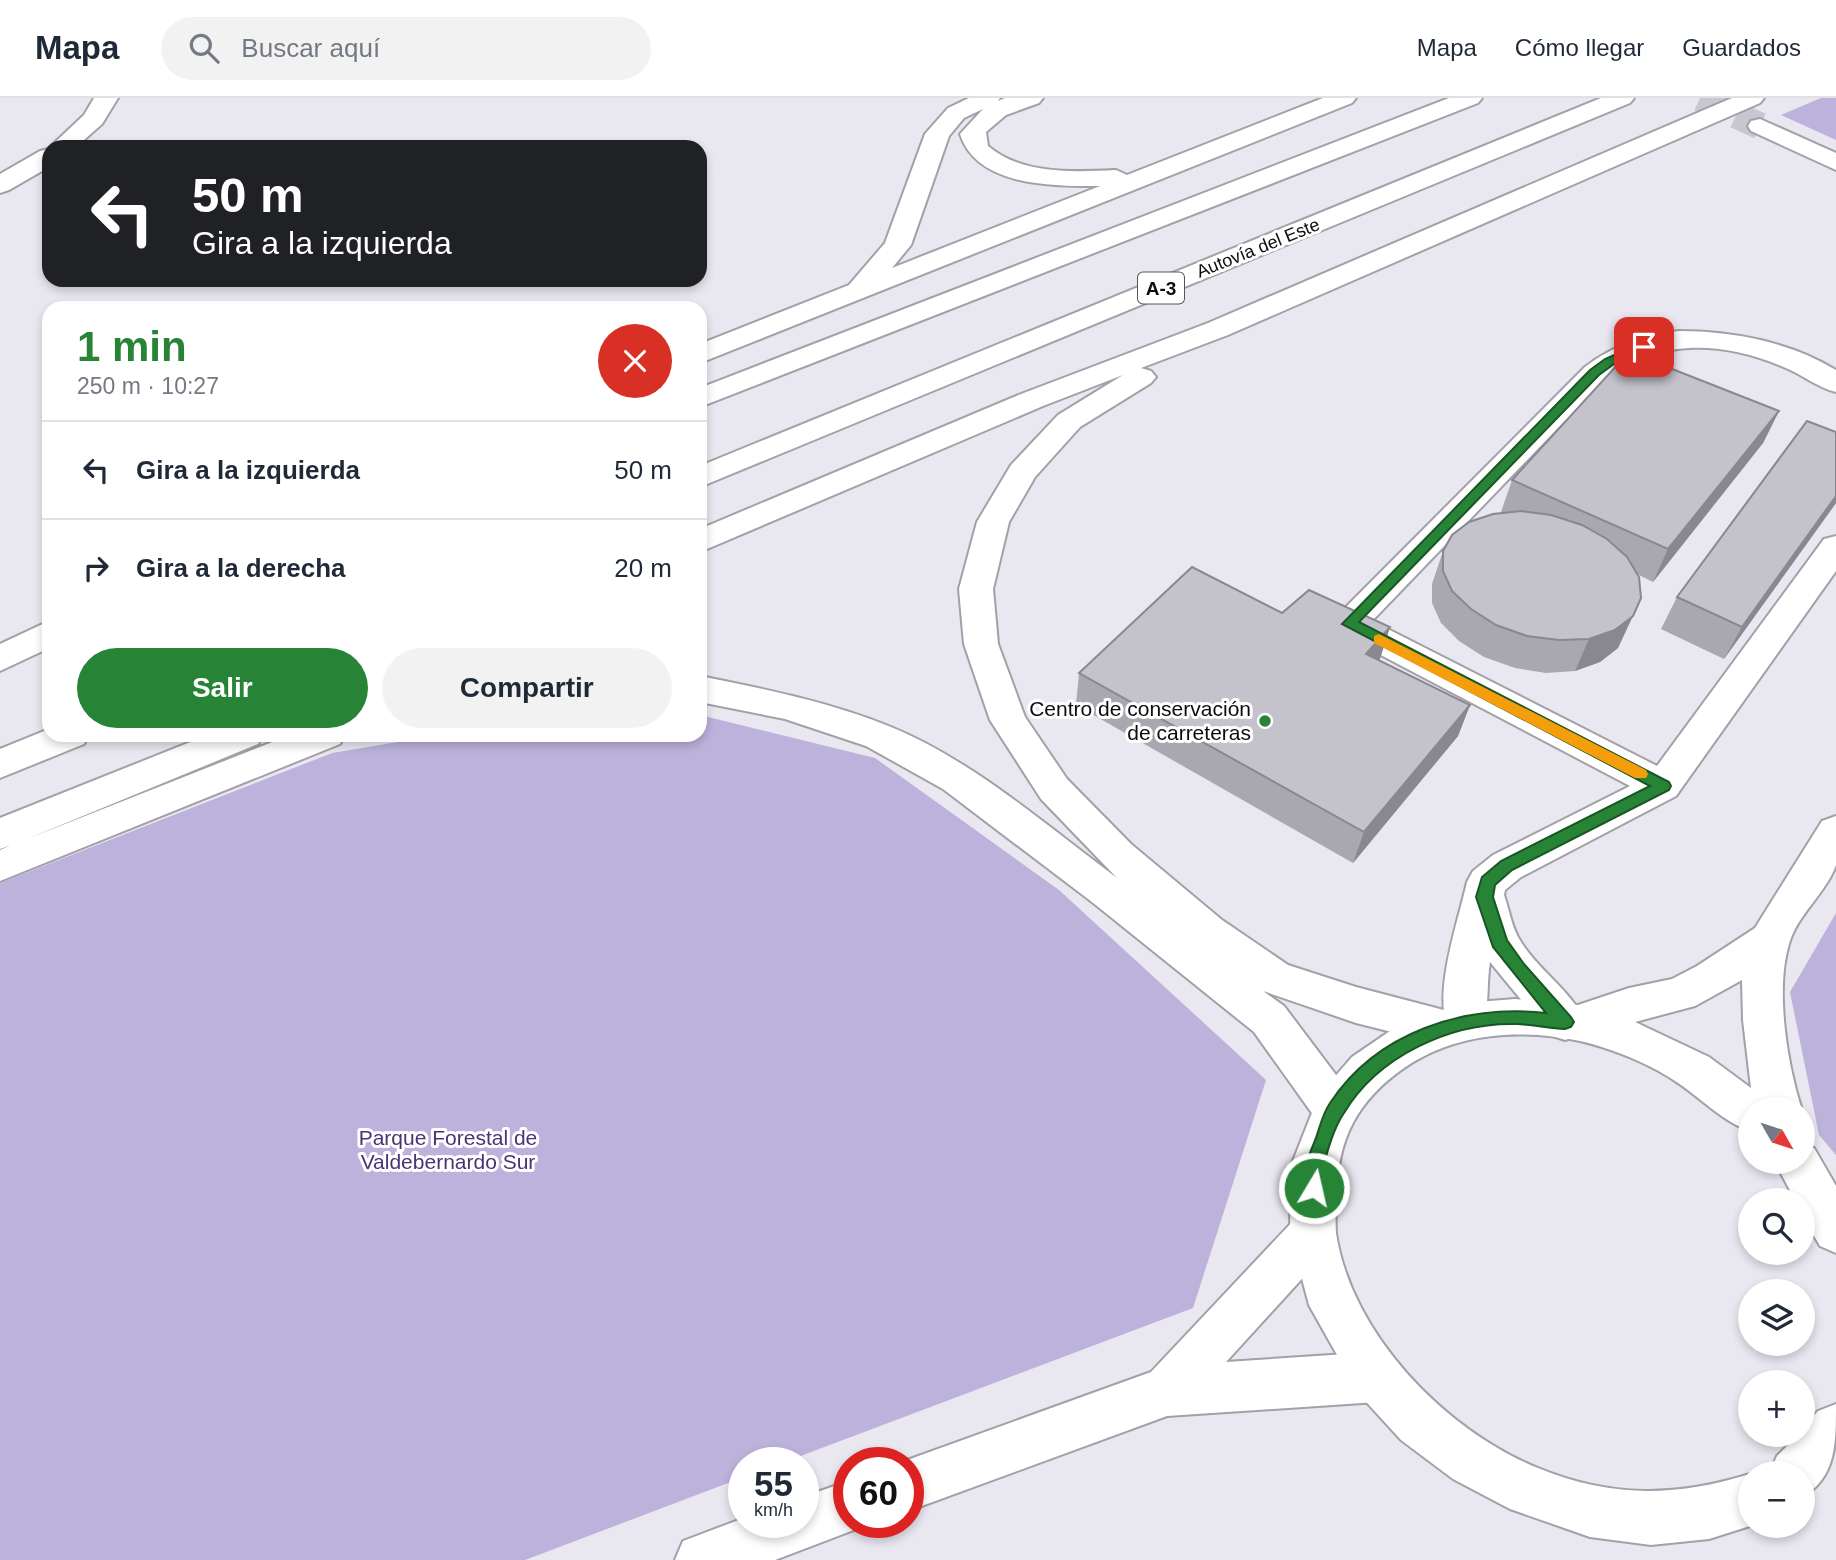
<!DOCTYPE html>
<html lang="es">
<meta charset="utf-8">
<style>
body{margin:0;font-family:Helvetica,sans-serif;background:#f2f2f3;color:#1f2937;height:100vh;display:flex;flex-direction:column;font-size:26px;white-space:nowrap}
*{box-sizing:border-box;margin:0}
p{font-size:23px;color:#747a83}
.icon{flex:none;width:38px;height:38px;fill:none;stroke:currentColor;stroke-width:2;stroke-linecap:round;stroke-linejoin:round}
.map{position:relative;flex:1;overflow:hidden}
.drawer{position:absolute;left:42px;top:203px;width:665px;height:441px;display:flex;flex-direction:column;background:#fff;border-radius:21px;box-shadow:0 4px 10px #0003}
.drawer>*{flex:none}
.banner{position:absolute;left:42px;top:42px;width:665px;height:147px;border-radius:21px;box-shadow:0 4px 10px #0003;background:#202124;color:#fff;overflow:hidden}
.needle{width:46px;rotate:129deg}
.tools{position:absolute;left:1738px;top:999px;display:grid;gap:14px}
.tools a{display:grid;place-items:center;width:77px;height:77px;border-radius:50%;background:#fff;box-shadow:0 4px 10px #0003;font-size:35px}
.speed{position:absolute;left:728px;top:1349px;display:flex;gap:14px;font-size:35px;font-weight:700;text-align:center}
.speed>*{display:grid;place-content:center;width:91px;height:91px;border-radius:50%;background:#fff;box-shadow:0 4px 10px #0003;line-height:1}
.speed small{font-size:18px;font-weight:400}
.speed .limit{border:10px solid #d22;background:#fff;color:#111}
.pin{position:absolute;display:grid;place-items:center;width:60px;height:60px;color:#fff;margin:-30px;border-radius:14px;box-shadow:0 4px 10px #0006}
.me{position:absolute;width:77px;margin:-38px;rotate:9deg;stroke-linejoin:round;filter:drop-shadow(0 0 5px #0008)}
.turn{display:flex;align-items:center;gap:24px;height:147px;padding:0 35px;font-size:32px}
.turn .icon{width:91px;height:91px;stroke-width:2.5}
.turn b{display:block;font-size:49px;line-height:60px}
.round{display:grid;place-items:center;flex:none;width:74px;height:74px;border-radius:37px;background:#f2f2f3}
.headline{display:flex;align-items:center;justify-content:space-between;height:119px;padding:0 35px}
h1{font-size:42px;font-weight:700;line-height:52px;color:#278436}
.action{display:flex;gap:14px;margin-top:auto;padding:14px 35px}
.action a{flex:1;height:80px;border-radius:42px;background:#278436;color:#fff;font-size:28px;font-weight:700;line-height:80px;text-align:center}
.action a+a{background:#f2f2f3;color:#1f2937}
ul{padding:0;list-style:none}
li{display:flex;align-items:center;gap:21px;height:98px;padding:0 35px;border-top:2px solid #e0e1e3}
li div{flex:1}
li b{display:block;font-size:26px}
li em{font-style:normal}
header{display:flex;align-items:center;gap:42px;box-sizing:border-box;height:98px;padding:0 35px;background:#fff;border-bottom:2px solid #e0e1e3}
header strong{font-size:33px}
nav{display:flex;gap:38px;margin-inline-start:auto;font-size:24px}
.search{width:490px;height:63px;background:#f2f2f3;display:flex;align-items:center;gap:18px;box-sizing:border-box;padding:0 24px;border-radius:38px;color:#747a83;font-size:26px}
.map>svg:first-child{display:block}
.green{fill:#bcb2dc}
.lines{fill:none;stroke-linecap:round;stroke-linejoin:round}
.major-tunnel{stroke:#c8c6ce;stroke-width:27;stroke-dasharray:27 13;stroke-linecap:butt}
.minor-casing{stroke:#a2a0a8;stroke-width:4}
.major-casing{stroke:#a2a0a8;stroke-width:4}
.highway-casing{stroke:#a2a0a8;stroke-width:4}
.minor{fill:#fff;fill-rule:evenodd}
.major{fill:#fff;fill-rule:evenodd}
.highway{fill:#fff;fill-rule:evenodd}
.wall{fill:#a9a7af}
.shaded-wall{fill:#89888e}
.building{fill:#c4c2cb;stroke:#89888e;stroke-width:2}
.route{fill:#278436;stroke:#195623;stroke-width:2}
.slow{fill:#f59e0b}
.poi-dot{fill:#278436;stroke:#fff;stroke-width:2.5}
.labels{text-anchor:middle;stroke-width:6;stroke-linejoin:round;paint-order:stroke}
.far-street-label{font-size:18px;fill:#0c0b0e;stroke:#fff}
.shield{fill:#fff;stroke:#555456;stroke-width:2}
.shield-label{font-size:19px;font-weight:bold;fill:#0c0b0e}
.poi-label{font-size:21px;fill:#0c0b0e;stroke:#fff;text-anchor:end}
.park-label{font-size:21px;fill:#483474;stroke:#fff}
</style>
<header>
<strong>Mapa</strong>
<div class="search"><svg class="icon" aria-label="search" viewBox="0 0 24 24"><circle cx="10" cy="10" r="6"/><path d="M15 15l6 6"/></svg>Buscar aquí</div>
<nav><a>Mapa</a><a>Cómo llegar</a><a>Guardados</a></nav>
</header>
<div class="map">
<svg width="1836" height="1462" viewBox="0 0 1836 1462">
<rect width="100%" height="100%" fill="#e9e7f0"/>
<g class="green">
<polygon points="1821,0 1836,0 1836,42 1781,17"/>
<polygon points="700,617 875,660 1059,792 1266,982 1193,1210 782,1365 744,1365 744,1379 525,1462 0,1462 0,785 332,655 440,637 700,637"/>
<polygon points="1836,815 1836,1057 1819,1037 1790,894"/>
</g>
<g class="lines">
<polyline class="major-tunnel" points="1700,0 1760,28"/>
<defs>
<g id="minor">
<polygon points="94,0 118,0 102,26 76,49 50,49 84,17"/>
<polygon points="49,51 49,69 9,92 0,95 0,76 40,53"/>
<path d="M1679,233C1733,233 1790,244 1836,272V294C1819,290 1804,278 1788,271C1726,243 1661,239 1605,281L1372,523L1657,668L1824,441L1836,438V473L1676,698L1521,779L1505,792L1504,797C1509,811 1511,826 1518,839C1536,871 1570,891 1586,924L1580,937L1565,942L1550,937L1490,864C1486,888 1490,915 1480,936L1465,941L1450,936C1431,898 1458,825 1467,784L1473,773L1493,757L1630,688L1337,534L1332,526L1337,518L1585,269C1614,247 1644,237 1679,233Z"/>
<polygon points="1313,1113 1330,1120 1336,1135 1330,1150 1226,1264 1377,1254 1395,1262 1402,1279 1395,1296 1377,1304 1167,1318 908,1413 908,1365 899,1365 1151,1274 1296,1120"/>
<polygon points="849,1383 849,1424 869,1424 867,1427 775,1462 675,1462 683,1443 744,1420 744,1424 803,1424 803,1399"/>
</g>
<g id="major">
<polygon points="1760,21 1836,55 1836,72 1751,33 1748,28 1751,23"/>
<path d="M1836,718C1836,732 1836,753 1836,767C1826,795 1797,817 1789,846C1775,892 1787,966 1802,1012H1750V1033C1724,1024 1704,1003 1681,987C1653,967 1614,951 1580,943C1519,930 1455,935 1404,970C1358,1002 1337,1041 1337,1096C1336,1109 1335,1123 1336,1135C1351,1236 1446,1333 1538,1370C1611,1400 1676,1399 1750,1376V1428L1709,1441L1651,1447L1590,1439L1510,1411L1453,1381L1401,1342L1359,1296L1309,1207L1290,1135L1291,1068L1319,997L1352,959L1393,931L1465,905L1515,901L1578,907L1629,890L1672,881L1697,868L1755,830L1822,723ZM1742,882L1743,922L1751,990L1709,959L1635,924L1695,908Z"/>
<polygon points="1802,1045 1814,1050 1836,1088 1836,1155 1820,1148 1802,1117 1802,1102 1795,1102 1775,1064 1802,1064"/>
<path d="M1836,1306C1836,1346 1836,1380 1802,1399V1376H1769L1777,1358L1798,1337H1802V1331L1818,1313Z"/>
</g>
<g id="highway">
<path d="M969,0H1000L998,3L1005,0H1043L1039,5L1006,17L986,34L988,48C1022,77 1074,74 1116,72L1127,77L1323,0H1356L1352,5L700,265V246L849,187L885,145L925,36L948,10ZM983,11L960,36C977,89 1053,88 1100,88L892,170L911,147L949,38L964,20Z"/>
<polygon points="1449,0 1482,0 1478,5 700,309 700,290"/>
<polygon points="1601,0 1634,0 1630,5 700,389 700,368"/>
<path d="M1732,0H1764L1760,5L1228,237L1141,270L1151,273L1156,279L1151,285L1080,329L1035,379L1009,424L993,491L998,546L1025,619L1067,681L1131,746L1222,822L1288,867L1356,889L1459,916L1465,929L1459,942L1444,947L1356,925L1263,893L1284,908L1351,997L1357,1011L1351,1025L1335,1030L1319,1025L1254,934L1092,804L943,691L866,648L785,621L700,604V578C765,591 829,604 891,629C972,662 1047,728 1117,780L1041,701L990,622L964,546L959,491L977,424L1011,367L1058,317L1123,277L1043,308L700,454V431L1021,296L1208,225Z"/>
<polygon points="49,523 49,550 0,573 0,546"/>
<polygon points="49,631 49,637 89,637 84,646 0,680 0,651"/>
<polygon points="208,637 263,637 258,646 27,741 290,637 345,637 340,646 0,783 0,752 11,747 0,751 0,720"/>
</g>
</defs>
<use href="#minor" class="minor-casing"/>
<use href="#major" class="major-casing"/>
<use href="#highway" class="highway-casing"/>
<use href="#minor" class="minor"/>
<use href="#major" class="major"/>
<use href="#highway" class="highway"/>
</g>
<g class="wall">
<polygon points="1779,313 1763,345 1653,484 1637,476 1618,550 1600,564 1575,573 1546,575 1515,570 1484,559 1459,543 1441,525 1432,505 1432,486 1443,453 1502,415 1501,414 1512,382"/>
<polygon points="1836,405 1724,561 1661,531 1677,499"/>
<polygon points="1282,515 1390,529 1379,562 1470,607 1458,638 1353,765 1076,607 1079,575"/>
</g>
<g class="shaded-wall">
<polygon points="1779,313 1763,345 1653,484 1668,451"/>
<polygon points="1836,398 1836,405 1724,561 1742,529"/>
<polygon points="1633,518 1618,550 1600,564 1575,573 1589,541"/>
<polygon points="1390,529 1380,561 1356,588 1366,556"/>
<polygon points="1470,607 1458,638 1353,765 1364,734"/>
</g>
<g class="building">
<polygon points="1629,254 1779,313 1668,451 1512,382"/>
<polygon points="1807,323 1836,334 1836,398 1742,529 1677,499"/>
<polygon points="1521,413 1551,417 1582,427 1607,441 1627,459 1639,479 1641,500 1633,518 1615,532 1589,541 1559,542 1527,538 1496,527 1471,511 1452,493 1443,473 1443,453 1452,437 1469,424 1493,416"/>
<polygon points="1192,469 1282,515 1309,492 1390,529 1366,556 1470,607 1364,734 1079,575"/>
</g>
<path class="route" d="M1639,246L1650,249L1614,266L1599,277L1359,524L1669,684L1671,688L1669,692L1512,772L1495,787L1493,799L1507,842L1524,866L1571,919L1574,924L1571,929L1565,931C1549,930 1533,927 1517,926C1451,924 1378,958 1344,1015C1335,1028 1326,1054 1324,1070C1323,1079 1324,1088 1320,1096L1314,1099L1307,1096C1299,1078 1309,1057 1316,1040C1320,1028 1323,1015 1330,1005C1377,934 1464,906 1546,915L1493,849L1476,799L1482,779L1501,763L1650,688L1342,526L1590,272L1605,261Z"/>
<polygon class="slow" points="1379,536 1646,672 1648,676 1646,680 1635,680 1374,545 1374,538"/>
<circle class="poi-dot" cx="1265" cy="623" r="7"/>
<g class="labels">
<g class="far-street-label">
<text transform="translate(1258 150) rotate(-22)" y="6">Autovía del Este</text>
</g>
<rect class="shield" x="1138" y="174.5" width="46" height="31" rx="5"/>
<g class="shield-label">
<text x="1161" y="197">A-3</text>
</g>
<g class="poi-label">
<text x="1251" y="618">Centro de conservación<tspan x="1251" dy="24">de carreteras</tspan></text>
</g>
<g class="park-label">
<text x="448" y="1047">Parque Forestal de<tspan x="448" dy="24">Valdebernardo Sur</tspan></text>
</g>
</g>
</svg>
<div class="tools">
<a><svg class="needle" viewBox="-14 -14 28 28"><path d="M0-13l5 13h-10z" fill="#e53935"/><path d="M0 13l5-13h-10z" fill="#747a83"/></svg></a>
<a><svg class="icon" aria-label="search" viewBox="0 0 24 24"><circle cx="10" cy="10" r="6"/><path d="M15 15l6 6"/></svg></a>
<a><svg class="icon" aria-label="layers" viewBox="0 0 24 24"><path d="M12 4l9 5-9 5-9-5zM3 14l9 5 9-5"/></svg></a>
<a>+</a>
<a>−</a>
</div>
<div class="speed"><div>55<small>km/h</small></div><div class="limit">60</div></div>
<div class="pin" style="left:1644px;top:249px;background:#d93025"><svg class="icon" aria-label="arrive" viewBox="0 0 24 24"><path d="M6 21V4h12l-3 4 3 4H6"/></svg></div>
<svg class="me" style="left:1314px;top:1090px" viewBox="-20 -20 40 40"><circle r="17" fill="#278436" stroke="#fff" stroke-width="3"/><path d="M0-11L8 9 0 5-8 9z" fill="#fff"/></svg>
<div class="banner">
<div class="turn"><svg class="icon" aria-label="left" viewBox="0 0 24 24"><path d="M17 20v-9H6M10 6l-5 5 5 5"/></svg><div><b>50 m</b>Gira a la izquierda</div></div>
</div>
<section class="drawer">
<div class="headline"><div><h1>1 min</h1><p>250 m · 10:27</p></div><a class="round" style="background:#d93025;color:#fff"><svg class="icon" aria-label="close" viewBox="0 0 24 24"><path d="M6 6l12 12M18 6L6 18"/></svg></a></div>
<ul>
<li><svg class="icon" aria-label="left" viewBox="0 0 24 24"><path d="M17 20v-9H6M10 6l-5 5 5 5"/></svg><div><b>Gira a la izquierda</b></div><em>50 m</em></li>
<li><svg class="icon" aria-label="right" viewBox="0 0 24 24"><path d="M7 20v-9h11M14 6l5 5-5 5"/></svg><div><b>Gira a la derecha</b></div><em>20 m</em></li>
</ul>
<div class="action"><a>Salir</a><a>Compartir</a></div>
</section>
</div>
